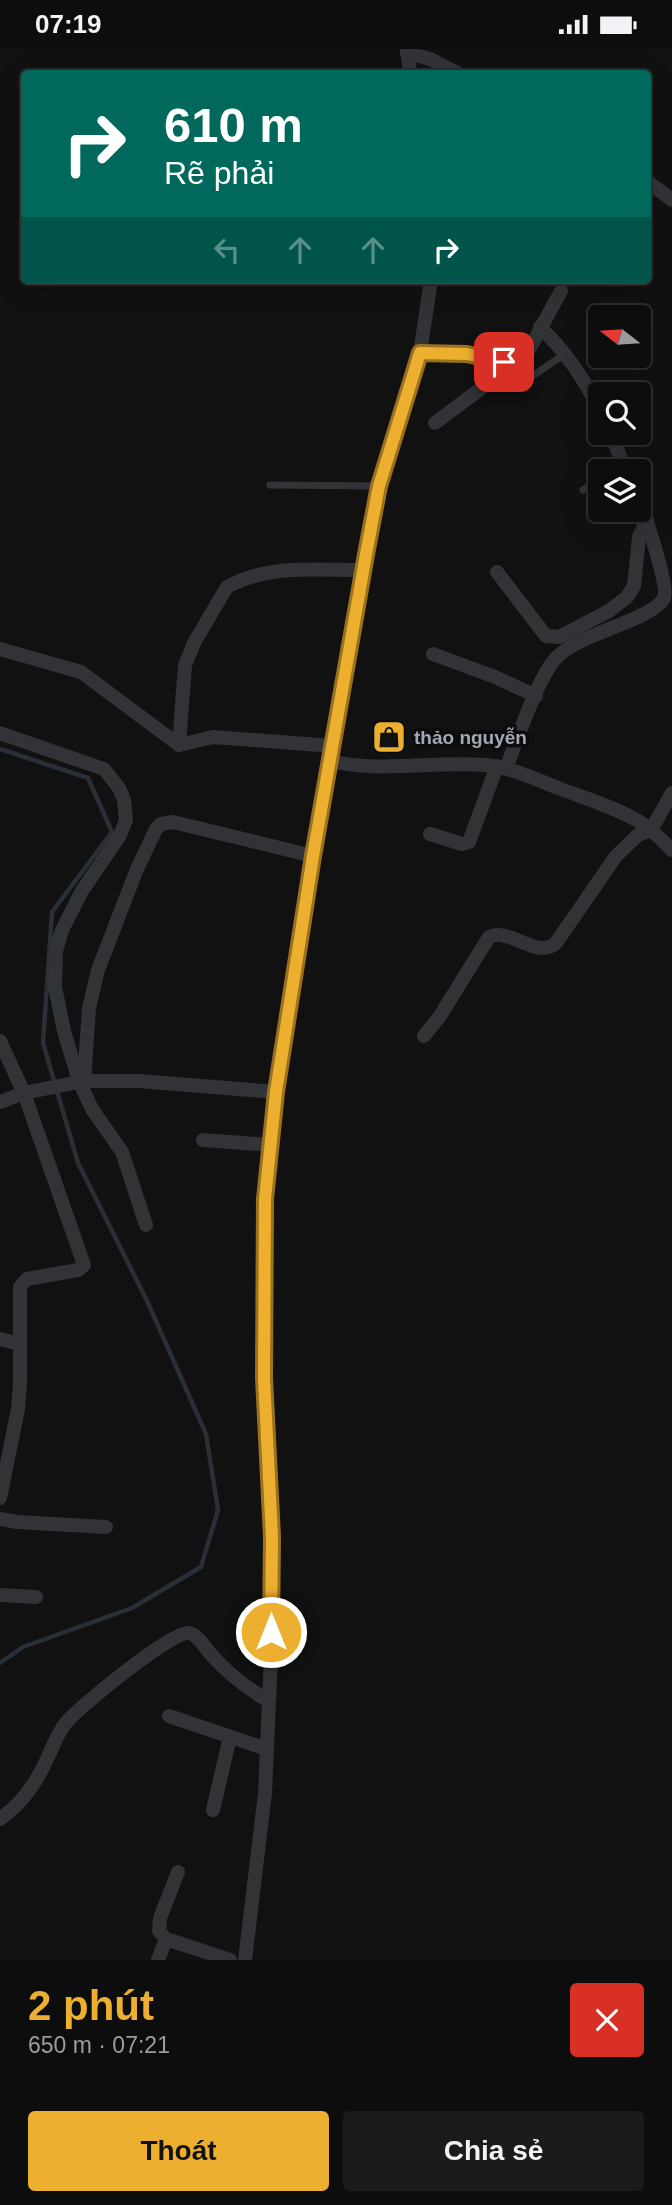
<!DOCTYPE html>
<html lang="vi">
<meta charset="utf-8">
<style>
body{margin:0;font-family:Arial,sans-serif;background:#1b1b1c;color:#f1f3f6;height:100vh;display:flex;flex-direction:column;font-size:26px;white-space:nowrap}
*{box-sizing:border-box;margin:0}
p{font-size:23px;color:#9a9c9e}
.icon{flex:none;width:38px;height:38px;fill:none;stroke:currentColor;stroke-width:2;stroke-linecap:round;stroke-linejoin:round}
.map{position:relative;height:1911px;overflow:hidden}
.side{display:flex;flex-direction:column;background:#0d0d0e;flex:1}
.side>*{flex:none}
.top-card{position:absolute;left:21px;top:21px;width:630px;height:214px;border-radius:7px;box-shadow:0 7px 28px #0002,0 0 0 2px #2d2d2e;background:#00695c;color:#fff;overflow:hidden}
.needle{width:46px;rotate:287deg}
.buttons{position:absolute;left:588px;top:256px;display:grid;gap:14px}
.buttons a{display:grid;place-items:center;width:63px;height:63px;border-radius:7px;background:#0d0d0e;box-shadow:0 7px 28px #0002,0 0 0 2px #2d2d2e;font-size:35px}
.pin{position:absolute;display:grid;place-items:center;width:60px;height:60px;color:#fff;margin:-30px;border-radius:14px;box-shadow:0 4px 10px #0006}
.me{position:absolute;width:77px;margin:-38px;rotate:0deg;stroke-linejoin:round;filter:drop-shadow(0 0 5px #0008)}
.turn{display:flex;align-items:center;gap:24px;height:147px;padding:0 28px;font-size:32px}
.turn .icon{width:91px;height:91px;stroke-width:2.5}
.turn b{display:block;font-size:49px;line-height:60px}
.lanes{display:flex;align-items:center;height:66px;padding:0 28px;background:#0003;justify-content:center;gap:35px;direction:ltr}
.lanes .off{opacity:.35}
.round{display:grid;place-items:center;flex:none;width:74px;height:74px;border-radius:7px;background:#1b1b1c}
.overview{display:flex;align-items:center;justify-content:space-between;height:119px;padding:0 28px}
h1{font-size:42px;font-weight:600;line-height:52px;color:#edaf2f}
.primary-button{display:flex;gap:14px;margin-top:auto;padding:14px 28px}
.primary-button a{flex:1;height:80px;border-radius:7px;background:#edaf2f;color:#111;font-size:28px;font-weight:600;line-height:80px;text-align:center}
.primary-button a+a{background:#1b1b1c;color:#f1f3f6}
.status{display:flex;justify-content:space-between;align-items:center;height:49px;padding:0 35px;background:#0d0d0e;direction:ltr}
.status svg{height:19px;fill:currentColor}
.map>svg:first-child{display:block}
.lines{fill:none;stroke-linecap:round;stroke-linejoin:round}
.stream{stroke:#282f36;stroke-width:4.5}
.service{stroke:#323337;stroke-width:7}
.minor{stroke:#323337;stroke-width:14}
.route-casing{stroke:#9a721f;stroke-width:18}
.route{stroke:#edaf2f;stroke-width:12}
.labels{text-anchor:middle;stroke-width:7;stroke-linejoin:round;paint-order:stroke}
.poi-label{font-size:19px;font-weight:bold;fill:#a3a7b3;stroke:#0c0c0d;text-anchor:start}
</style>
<div class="status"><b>07:19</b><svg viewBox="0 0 49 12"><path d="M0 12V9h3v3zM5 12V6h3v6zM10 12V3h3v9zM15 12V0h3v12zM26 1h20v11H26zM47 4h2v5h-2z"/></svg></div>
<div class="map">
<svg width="672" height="1911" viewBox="0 0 672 1911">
<rect width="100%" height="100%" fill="#111112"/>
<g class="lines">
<polyline class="stream" points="0,700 88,729 112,783 52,863 43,994 78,1114 148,1254 206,1385 218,1461 201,1518 132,1559 23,1598 0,1614"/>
<g class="service">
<polyline points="531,328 565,305"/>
<polyline points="270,436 378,437"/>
<polyline points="583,441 600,430"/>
</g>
<g class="minor">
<polyline points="407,0 410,24"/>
<polyline points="407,4 430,10 457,24"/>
<polyline points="648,133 672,151"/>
<path d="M540,278C566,303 585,330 600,363"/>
<polyline points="420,304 467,305 518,314 525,308 561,242"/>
<polyline points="435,374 515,314"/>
<polyline points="610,383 626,422"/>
<polyline points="497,523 546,587 559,588 609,562 627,548 634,537 639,488 647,472"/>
<polyline points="0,600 81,623 179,696"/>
<polyline points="433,605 495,628 536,647"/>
<polyline points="0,684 104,720 119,739 124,751 126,771 120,786 82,842 62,881 56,902 55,938 64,982 79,1032 92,1060 122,1103 146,1176"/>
<path d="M179,696L185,616L195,592L227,538C267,515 319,521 363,521"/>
<polyline points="179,696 213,688 333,697"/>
<path d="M330,712C382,724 433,712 485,716C512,718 536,731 561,740C587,750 615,758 640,773C652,781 662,791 672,801"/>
<path d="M506,719C517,692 538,627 557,608C572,594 591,588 609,580C622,575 658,562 664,549C669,536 645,466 639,451"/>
<polyline points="430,785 462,795 469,793 497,717"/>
<path d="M424,987L440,967L489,888C511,878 536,911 556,894L616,807L638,786L651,781L672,744"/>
<polyline points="0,992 24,1044 84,1216 78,1221 27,1230 20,1238 20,1335 18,1360 0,1449"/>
<polyline points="84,1032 89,959 98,921 137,820 156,780 161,775 173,773 313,807"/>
<polyline points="0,1053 24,1044 84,1032 139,1032 276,1043"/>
<polyline points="203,1091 271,1096"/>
<polyline points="0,1290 20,1295"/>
<polyline points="0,1470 17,1473 106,1478"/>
<polyline points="0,1546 36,1548"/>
<polyline points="169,1667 267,1700"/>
<polyline points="213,1761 230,1688"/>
<path d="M0,1770C23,1754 37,1733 48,1708C53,1697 58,1684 65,1675C76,1660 173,1581 189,1584C197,1586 203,1595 208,1602C225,1622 246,1639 269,1652"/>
<polyline points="178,1823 160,1869 159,1882 166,1890 230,1911"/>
<polyline points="158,1911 166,1890"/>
<polyline points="245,1911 265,1744 271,1607 272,1488 264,1329 265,1150 276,1043 313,807 363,521 379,437 420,304 431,231"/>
</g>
</g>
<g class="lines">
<defs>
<polyline id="route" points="271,1583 272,1488 264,1329 265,1150 276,1043 313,807 367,500 379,437 420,304 467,305 504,313"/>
</defs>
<use href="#route" class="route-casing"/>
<use href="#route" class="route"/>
</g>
<defs>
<symbol id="shop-square" viewBox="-11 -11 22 22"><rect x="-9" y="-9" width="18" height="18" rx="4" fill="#edaf2f" stroke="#0c0c0d"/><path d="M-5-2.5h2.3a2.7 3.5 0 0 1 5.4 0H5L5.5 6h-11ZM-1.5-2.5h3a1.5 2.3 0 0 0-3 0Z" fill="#111"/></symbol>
</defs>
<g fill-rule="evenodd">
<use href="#shop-square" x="370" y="669" width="38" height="38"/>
</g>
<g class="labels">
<g class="poi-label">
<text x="414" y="695">thảo nguyễn</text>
</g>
</g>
</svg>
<div class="buttons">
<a><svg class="needle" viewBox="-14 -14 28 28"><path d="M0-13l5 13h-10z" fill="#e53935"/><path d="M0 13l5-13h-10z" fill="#9a9c9e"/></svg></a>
<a><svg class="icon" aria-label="search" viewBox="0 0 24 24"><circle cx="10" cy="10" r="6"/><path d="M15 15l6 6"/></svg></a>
<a><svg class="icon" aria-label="layers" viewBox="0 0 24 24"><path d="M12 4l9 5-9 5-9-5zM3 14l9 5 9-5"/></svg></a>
</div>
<div class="pin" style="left:504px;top:313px;background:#d93025"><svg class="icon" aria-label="arrive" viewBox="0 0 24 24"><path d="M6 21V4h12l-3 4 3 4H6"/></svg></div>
<svg class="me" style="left:271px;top:1583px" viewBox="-20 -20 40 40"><circle r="17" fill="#edaf2f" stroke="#fff" stroke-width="3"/><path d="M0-11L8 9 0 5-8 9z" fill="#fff"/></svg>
<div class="top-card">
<div class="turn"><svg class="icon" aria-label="right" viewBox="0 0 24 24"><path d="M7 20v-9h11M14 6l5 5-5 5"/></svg><div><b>610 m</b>Rẽ phải</div></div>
<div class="lanes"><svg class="icon off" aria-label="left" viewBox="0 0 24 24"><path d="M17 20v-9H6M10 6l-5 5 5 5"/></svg><svg class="icon off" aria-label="ahead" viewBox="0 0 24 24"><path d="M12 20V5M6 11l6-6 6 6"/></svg><svg class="icon off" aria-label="ahead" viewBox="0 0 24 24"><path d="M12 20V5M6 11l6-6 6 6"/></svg><svg class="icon" aria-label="right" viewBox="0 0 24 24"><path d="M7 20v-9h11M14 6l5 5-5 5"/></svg></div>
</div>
</div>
<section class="side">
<div class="overview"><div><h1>2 phút</h1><p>650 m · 07:21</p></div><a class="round" style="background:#d93025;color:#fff"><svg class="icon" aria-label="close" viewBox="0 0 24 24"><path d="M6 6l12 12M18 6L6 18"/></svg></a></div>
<div class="primary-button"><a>Thoát</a><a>Chia sẻ</a></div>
</section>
